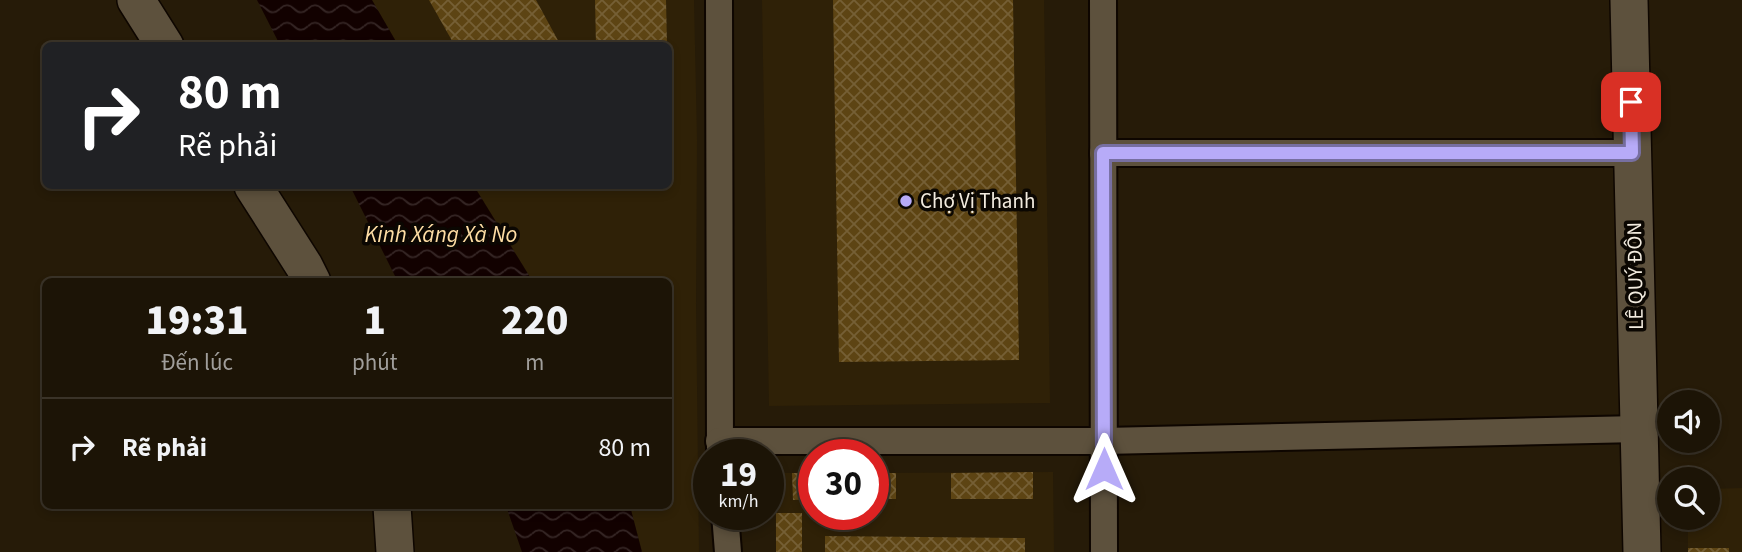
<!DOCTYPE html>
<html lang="vi">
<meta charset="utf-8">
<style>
body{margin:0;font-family:"Source Sans 3",sans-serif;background:#292114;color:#f1f3f6;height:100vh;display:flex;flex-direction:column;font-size:26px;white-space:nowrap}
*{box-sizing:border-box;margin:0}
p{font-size:23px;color:#a09e9b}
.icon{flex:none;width:38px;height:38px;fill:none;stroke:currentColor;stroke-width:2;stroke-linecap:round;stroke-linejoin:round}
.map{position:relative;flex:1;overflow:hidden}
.details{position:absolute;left:42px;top:278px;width:630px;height:231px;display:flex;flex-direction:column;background:#1c1406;border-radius:10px;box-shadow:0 4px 10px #0003,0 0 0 2px #3a3328}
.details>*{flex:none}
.top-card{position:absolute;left:42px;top:42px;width:630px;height:147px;border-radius:10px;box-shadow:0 4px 10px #0003,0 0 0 2px #3a3328;background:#202124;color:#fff;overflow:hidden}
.buttons{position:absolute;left:1657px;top:390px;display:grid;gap:14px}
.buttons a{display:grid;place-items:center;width:63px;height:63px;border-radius:50%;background:#1c1406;box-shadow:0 4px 10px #0003,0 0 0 2px #3a3328;font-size:35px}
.speed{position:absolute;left:693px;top:439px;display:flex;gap:14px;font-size:35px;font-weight:700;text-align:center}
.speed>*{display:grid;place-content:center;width:91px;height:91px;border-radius:50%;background:#1c1406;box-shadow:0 4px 10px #0003,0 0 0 2px #3a3328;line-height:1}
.speed small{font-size:18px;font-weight:400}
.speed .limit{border:10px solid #d22;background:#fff;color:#111}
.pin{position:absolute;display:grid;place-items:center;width:60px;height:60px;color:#fff;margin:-30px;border-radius:14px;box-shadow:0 4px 10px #0006}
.me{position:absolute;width:77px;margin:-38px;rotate:0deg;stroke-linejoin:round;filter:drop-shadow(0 0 5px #0008)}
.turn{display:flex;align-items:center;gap:24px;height:147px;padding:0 21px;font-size:32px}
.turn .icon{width:91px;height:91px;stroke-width:2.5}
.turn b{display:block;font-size:49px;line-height:60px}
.eta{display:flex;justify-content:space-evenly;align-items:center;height:119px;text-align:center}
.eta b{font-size:42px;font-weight:800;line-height:49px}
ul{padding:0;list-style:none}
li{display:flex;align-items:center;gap:21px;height:98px;padding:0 21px;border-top:2px solid #3a3328}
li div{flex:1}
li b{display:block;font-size:26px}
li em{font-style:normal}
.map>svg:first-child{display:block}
.built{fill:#2f2107}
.water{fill:url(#water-waves)}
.building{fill:url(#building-cross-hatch)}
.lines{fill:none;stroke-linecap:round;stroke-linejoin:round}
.street-casing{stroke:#0e0600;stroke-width:30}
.secondary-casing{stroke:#0e0600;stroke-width:40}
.street{stroke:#5d513d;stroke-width:26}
.secondary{stroke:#5d513d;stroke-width:37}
.route-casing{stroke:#776fa1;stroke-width:18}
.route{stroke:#b7abf8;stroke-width:12}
.poi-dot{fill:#b7abf8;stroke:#0b0702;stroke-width:2.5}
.labels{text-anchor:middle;stroke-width:7;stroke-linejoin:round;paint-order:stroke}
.poi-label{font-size:21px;fill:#f2ebdf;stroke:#0b0702;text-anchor:start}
.street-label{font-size:21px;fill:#f2ebdf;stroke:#0b0702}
.water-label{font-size:23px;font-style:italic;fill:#fedda4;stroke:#0b0702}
</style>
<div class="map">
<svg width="1742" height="552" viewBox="0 0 1742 552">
<defs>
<pattern id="water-waves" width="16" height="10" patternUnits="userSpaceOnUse" patternTransform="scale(1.75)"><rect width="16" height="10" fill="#120100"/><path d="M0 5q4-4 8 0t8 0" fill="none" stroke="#352625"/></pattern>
<pattern id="building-cross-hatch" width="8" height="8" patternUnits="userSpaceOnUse" patternTransform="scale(1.75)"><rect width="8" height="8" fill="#5d4413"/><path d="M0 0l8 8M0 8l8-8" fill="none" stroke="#755f35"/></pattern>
</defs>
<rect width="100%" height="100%" fill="#261b08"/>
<g class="built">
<polygon points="372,0 694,0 697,140 696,304 699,552 642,552 630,506 668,506 668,282 533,282 474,186 668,186 668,46 398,45"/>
<polygon points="762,0 1044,0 1050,403 769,406"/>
<polygon points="1053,472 1054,552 776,552 775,473 814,473 814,514 873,514 873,473"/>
<polygon points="1742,488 1742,552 1688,552 1688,518 1708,518 1708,489"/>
</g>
<g class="water">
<polygon points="257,0 372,0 398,45 280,45"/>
<polygon points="350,186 474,186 533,282 398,282"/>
<polygon points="506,506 630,506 642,552 522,552"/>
</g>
<g class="building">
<polygon points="429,0 536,0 561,46 455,46"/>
<polygon points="595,0 666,0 667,46 596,46"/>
<polygon points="833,0 1013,0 1019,360 839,362"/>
<polygon points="1033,472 1033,499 951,499 951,473"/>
<polygon points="792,473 814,473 814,499 793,500"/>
<rect x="873" y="473" width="23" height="26"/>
<rect x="776" y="513" width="26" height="39"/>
<polygon points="825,536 1025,538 1025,552 825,552"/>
<rect x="1688" y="548" width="41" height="4"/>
</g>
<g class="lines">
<defs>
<g id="street">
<polyline points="719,0 720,455"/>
<polyline points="1103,0 1104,552"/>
<polyline points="1103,153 1632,153"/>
<polyline points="719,441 1104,441 1639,429"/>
<polyline points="725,514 728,552"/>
</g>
<g id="secondary">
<polyline points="136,0 165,46"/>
<polyline points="1629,0 1642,552"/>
<polyline points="253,186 304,266 312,282"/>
<polyline points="392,506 395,552"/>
</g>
</defs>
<use href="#street" class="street-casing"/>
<use href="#secondary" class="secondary-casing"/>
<use href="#street" class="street"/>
<use href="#secondary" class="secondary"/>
</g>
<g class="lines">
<defs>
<polyline id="route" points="1104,469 1103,153 1632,153 1631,102"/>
</defs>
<use href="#route" class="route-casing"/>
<use href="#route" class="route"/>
</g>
<circle class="poi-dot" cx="906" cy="201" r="7"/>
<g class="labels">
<g class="poi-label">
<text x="920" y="208">Chợ Vị Thanh</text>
</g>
<g class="street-label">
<text transform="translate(1635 276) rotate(-91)" y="7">LÊ QUÝ ĐÔN</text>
</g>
<g class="water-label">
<text x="441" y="242">Kinh Xáng Xà No</text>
</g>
</g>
</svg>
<div class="buttons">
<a><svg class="icon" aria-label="sound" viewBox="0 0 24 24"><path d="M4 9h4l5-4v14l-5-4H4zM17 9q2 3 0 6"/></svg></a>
<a><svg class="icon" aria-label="search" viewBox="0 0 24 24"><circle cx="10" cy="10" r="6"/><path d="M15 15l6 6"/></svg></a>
</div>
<div class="speed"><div>19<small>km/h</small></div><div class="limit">30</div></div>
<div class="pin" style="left:1631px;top:102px;background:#d93025"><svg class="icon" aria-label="arrive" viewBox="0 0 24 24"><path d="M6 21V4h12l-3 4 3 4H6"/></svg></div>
<svg class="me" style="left:1104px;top:469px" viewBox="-20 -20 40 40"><path d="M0-17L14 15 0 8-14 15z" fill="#b7abf8" stroke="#fff" stroke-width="4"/></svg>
<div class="top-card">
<div class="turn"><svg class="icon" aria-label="right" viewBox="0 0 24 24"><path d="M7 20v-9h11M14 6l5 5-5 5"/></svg><div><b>80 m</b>Rẽ phải</div></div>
</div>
<section class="details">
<div class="eta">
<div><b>19:31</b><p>Đến lúc</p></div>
<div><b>1</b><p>phút</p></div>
<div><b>220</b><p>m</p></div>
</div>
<ul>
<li><svg class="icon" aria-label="right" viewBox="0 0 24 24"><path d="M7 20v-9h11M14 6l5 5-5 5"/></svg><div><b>Rẽ phải</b></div><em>80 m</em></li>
</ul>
</section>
</div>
